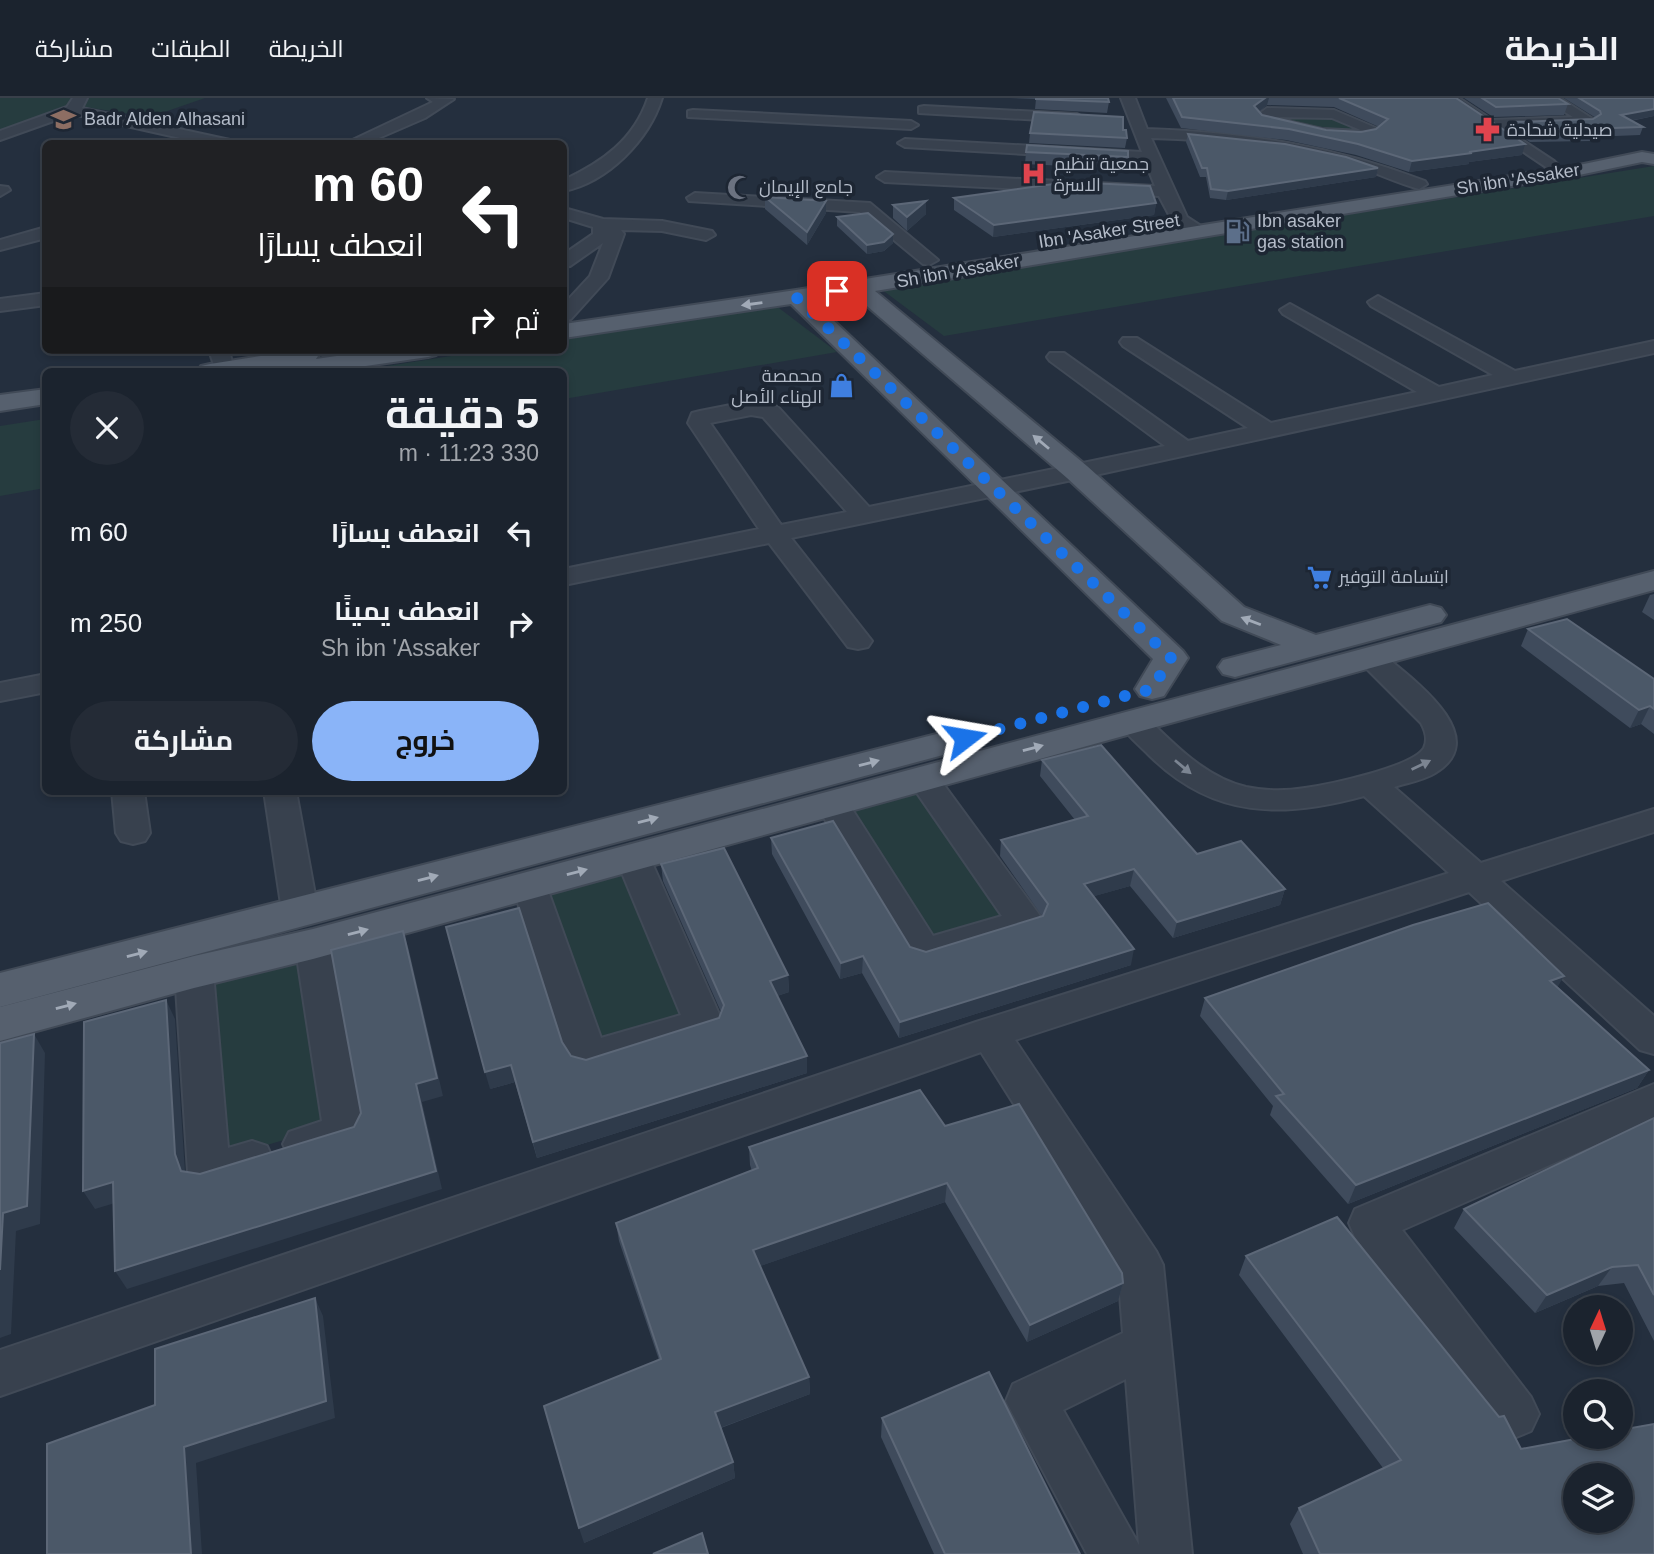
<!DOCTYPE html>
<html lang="ar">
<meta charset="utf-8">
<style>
body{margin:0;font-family:Helvetica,Cairo,sans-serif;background:#242b36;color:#f1f3f6;direction:rtl;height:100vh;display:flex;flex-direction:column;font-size:26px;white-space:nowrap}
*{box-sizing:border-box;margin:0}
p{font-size:23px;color:#a0a4aa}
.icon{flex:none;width:38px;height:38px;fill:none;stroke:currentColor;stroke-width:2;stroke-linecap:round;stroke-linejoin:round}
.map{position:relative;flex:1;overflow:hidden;direction:ltr}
.drawer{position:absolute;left:42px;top:270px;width:525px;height:427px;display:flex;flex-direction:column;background:#1b232e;border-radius:10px;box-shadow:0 4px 10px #0003,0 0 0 2px #39404a;direction:rtl}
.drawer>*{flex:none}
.guide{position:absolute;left:42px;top:42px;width:525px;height:214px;border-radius:10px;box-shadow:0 4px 10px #0003,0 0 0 2px #39404a;direction:rtl;background:#202124;color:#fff;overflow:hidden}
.needle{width:46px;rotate:4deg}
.controls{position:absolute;left:1563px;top:1197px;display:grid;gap:14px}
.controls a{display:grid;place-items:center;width:70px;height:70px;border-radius:50%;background:#1b232e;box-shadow:0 4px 10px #0003,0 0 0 2px #39404a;font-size:35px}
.pin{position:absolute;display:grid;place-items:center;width:60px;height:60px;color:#fff;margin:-30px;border-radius:14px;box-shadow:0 4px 10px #0006}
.me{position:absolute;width:77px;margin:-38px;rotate:76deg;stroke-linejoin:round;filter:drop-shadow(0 0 5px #0008)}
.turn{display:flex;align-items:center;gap:24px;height:147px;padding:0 28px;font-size:32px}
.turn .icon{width:91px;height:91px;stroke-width:2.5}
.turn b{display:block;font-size:49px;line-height:60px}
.then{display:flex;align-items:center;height:66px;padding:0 28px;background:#0003;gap:14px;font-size:26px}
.round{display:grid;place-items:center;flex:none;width:74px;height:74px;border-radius:37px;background:#242b36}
.summary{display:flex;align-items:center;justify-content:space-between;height:119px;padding:0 28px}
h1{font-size:42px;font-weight:700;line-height:52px}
.button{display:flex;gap:14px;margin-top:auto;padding:14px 28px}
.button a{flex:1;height:80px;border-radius:42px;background:#8ab4f8;color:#111;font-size:28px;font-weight:700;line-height:80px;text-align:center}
.button a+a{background:#242b36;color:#f1f3f6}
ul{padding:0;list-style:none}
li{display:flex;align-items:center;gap:21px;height:91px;padding:0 28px}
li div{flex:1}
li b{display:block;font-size:26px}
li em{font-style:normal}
header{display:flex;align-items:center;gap:42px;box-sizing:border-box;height:98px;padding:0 35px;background:#1b232e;border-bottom:2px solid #39404a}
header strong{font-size:33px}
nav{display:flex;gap:38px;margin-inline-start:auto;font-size:24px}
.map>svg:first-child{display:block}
.green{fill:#263c3f}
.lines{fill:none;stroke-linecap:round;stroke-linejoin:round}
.minor-casing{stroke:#414a57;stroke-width:4}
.major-casing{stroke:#414a57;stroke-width:4}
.minor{fill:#38414e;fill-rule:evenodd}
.major{fill:#56606e;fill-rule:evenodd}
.wall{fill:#3f4b5c;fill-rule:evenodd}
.shaded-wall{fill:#2f3b4b}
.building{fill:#4b5868;stroke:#5c6777;stroke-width:2;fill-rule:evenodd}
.oneway{fill:#a1aab7}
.oneway2{fill:#7c8592}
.route{stroke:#1a73e8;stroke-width:12;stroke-dasharray:0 21.6}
.labels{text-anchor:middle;stroke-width:7;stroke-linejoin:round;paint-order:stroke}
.far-poi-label{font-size:18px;fill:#b4bcc9;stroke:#1d2633;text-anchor:start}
.far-street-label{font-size:18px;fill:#b4bcc9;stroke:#1d2633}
</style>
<header>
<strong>الخريطة</strong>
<nav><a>الخريطة</a><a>الطبقات</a><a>مشاركة</a></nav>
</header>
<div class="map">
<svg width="1654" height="1456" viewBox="0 0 1654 1456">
<rect width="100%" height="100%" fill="#242f3e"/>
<g class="green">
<polygon points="0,0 205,0 150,19 85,9 0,34"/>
<polygon points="1273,18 1332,18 1368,32 1351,34 1276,21"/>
<polygon points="1654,68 1654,118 944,238 881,191"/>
<polygon points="775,207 837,254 564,301 564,273 355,273 489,252 564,252 564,240"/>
<polygon points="45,321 45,390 0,398 0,328"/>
<polygon points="919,694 1007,822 930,844 848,713"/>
<polygon points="624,776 685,922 597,948 544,797"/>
<polygon points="299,862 325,1030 222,1060 208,886"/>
</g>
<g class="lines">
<defs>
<g id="minor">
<polygon points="73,0 87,0 82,10 230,42 237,46 207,46 73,16 0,42 0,33 67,9"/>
<polygon points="427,0 454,1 425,20 365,46 344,46 433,4"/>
<path d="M648,0H662C649,42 608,84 564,93V82C602,64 634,42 648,0Z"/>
<path d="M1121,0H1135L1147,31C1244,34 1334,48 1425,83L1427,86L1419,91C1393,84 1369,71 1343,64C1280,47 1216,42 1151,40L1187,119L1207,132L1198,137L1174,126L1159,98L885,84L877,79L885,74L1155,88L1145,63L905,49L898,45L905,41L1142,54Z"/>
<polygon points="1443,0 1459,0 1492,22 1573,19 1543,0 1560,0 1596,23 1589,27 1504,30 1554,63 1557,66 1554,69 1549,71"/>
<polygon points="924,8 1077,16 1084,20 1077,24 919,15 919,9"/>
<path d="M1267,10L1334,12L1383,33C1360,56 1290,32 1261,25L1255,19ZM1270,19L1332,20L1363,33L1322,31Z"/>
<polygon points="693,12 911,23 918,27 911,31 688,19 688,13"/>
<polygon points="0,88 8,89 10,92 0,98"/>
<polygon points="695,95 870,105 938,162 929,167 923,166 860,114 689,103 687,100"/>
<polygon points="564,110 603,121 662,123 712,133 715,137 706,142 662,133 621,132 624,136 608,180 571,221 564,223 564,206 590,178 603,145 570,168 564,169 564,156 593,136 593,129 564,120"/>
<polygon points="46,129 46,140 0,152 0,142"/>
<polygon points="46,195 46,207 0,213 0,201"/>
<path d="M1378,198L1515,273L1654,243V255L1077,381L791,440L872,543L868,549L858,551L848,549L769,445L564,487V471L759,431L688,325L692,315L700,313L751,303L778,309L869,409L1165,348L1050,263L1047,259L1050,255H1064L1188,343L1248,330L1123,248L1120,244L1123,240H1137L1271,325L1417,294L1283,216L1280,212L1290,206L1439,289L1493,277L1371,208L1368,204ZM751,317L763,319L847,414L781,427L710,325Z"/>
<polygon points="209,252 229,252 234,273 216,273"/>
<path d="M1371,552L1381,555C1410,579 1495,639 1435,675C1424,682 1406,685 1394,689L1481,765L1654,711V734L1501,783L1654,918V956L1640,952L1469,794L1015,942L1156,1153L1163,1167L1192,1456H1087L1006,1303L1013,1286L1123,1235L1118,1171L981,954L0,1298V1252L976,924L1449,775L1364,698C1283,720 1214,721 1150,658C1139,647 1126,636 1117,623L1121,616L1132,614L1143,616C1173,645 1204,679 1246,689C1265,693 1286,693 1305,690C1328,687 1413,669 1424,650C1428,642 1425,632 1421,625L1357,561L1361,555ZM1126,1281L1139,1447L1063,1312Z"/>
<polygon points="46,576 46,594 0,603 0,585"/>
<polygon points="922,669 933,672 1038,815 1043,824 1038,833 924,868 911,864 815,705 819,697 831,694 843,697 933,838 1002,818 906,679 911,672"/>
<polygon points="112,693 144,693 150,735 145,743 133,746 121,743 116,735"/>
<polygon points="264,693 296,693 318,813 313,822 300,826 287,822 282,813"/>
<polygon points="632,746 644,750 649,758 723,925 718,936 588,976 574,971 568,960 512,787 517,778 529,775 541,778 546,787 601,940 681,917 615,758 620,750"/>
<polygon points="313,833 326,837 331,846 365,1034 359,1046 304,1064 289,1058 283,1046 289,1034 322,1023 295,846 300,837"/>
<polygon points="194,860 207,864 213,874 228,1050 252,1043 267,1048 273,1061 267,1074 209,1092 194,1087 188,1074 175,874 181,864"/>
<polygon points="1654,986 1654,1021 1402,1132 1531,1299 1539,1316 1531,1333 1514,1340 1497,1333 1355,1139 1349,1125 1355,1111"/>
</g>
<g id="major">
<polygon points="1642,54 1654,56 1654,66 1642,64 1579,77 875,193 1087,368 1244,509 1316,537 1430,507 1441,510 1446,517 1441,524 1235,579 1223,576 1218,569 1223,562 1281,547 1222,523 1067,380 853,196 813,203 1183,553 1188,560 1164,598 1152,601 1140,598 1135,591 1153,561 791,206 564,240 564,226 796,192 1579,67"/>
<polygon points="299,252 314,253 318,258 316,261 378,252 440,252 436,257 428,259 331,273 269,273 270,271 198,273 201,268 210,266"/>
<polygon points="46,291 46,306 0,313 0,297"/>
<polygon points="1654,473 1654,492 313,861 194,890 0,943 0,909 194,858 313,831"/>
<polygon points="960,630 973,633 978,641 973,649 0,909 0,875"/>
</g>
</defs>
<use href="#minor" class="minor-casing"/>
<use href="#major" class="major-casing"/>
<use href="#minor" class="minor"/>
<use href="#major" class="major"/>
</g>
<g class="wall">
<polygon points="1009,0 1108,0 1109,4 1107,15 1035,11 1036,1"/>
<path d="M1166,0H1456L1522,57L1469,64V66L1409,74L1356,57L1286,42L1181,30ZM1267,7L1334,9L1379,29L1376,31L1361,34L1326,32L1262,17L1259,14Z"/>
<polygon points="1464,0 1558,0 1568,6 1564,17 1493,19"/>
<polygon points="1564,0 1654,0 1654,18 1631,23 1643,29 1640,37 1591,39 1590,43 1530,44 1512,32 1515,24 1593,21 1596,20"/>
<polygon points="1123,32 1127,40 1125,50 1029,45 1030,35"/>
<polygon points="1188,36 1378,70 1376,79 1226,102 1210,100 1206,79 1200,79 1186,44"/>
<polygon points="1026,54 1128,59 1126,71 1025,66"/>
<polygon points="765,99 826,115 807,147 765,111"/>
<polygon points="954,100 1156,105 1154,117 993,139 954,112"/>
<polygon points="893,107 926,116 907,133 893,120"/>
<polygon points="837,119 893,145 884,153 867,156 837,128"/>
<polygon points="1654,496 1654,522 1642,514 1650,497"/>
<polygon points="1528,531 1654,581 1654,636 1641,626 1630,630 1521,548"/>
<polygon points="1042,662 1197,756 1285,791 1280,807 1173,840 1130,788 1094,798 1131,867 899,940 862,875 840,881 772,756 771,740 910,849 926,854 1042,818 1000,758 1001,742 1075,722 1040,678"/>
<polygon points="661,766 788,877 789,894 777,898 807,958 807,975 537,1060 515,984 490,991 562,944 571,958 586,962 719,920 721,914 663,783"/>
<polygon points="1558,889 1649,972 1637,990 1348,1106 1270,1017 1273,1008 1200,918 1205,900"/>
<polygon points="1654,1020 1654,1243 1624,1185 1598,1188 1535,1215 1454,1130 1464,1111"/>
<polygon points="945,1028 1123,1185 1118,1203 1027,1244 945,1104 760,1168 809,1279 810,1296 721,1330 733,1364 735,1380 584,1445 659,1262 619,1143 616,1125 752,1073 750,1067 749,1049"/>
<polygon points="1246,1158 1521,1351 1654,1456 1303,1456 1290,1426 1299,1410 1383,1370 1239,1177"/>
<polygon points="882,1320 1080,1456 934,1456 881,1339"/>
</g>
<g class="shaded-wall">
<polygon points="1265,0 1269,0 1267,7 1252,19 1254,8"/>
<polygon points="1654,11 1654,18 1618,25 1621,17"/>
<polygon points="1525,46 1522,57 1469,64 1469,66 1409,74 1412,63"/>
<polygon points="1378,70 1376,79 1226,102 1228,93"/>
<polygon points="826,103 826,115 807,147 807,134"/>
<polygon points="926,103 926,116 907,133 907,119"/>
<polygon points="1156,105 1154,117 993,139 994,127"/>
<polygon points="893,136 893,145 884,153 867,156 867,147"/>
<polygon points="1650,608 1641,626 1630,630 1639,612"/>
<polygon points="1134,771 1130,788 1081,802 1084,786"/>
<polygon points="1285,791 1280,807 1173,840 1177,824"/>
<polygon points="403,833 409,852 443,998 422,1004 442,1091 127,1191 115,1173 436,1073 416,986"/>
<polygon points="1134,851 1131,867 899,940 900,924"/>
<polygon points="863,858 862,875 840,881 841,865"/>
<polygon points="788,877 789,894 771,900 770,883"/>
<polygon points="1564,878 1553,897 1550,883"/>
<polygon points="166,902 175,921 185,1074 181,1073 175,1056"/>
<polygon points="34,936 45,955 40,1126 16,1133 11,1236 0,1240 0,1172 3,1115"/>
<polygon points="807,958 807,975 537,1060 533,1044"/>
<polygon points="511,967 515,984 490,991 485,974"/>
<polygon points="1649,972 1637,990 1348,1106 1356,1087"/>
<polygon points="113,1084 125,1102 95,1111 83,1093"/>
<polygon points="947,1085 945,1104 755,1170 753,1152"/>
<polygon points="1612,1169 1598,1188 1535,1215 1547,1197"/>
<polygon points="1123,1185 1118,1203 1027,1244 1030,1227"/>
<polygon points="315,1200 323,1218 335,1320 196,1365 202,1456 191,1456 184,1349"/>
<polygon points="809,1279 810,1296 717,1331 715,1314"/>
<polygon points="733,1364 735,1380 584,1445 579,1430"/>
</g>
<g class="building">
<polygon points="1036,0 1108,0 1109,4 1036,1"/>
<polygon points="1173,0 1265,0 1254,8 1262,17 1326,32 1361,34 1376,31 1388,21 1339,0 1456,0 1525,46 1469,54 1472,55 1412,63 1358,46 1289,31 1182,19"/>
<polygon points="1482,0 1558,0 1568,6 1496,9"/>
<polygon points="1579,0 1654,0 1654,11 1621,17 1643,29 1586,31 1592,35 1533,36 1515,24 1593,21 1601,16 1600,13"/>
<polygon points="1034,14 1123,19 1123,32 1126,32 1127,40 1030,35"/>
<polygon points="1188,36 1285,46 1346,59 1378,70 1228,93 1211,91 1207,70 1202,70"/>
<polygon points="1027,47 1128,53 1128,59 1026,54"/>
<polygon points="1068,84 1150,88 1156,105 994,127 954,100"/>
<polygon points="765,99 826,103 807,134"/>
<polygon points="926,103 907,119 893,107"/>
<polygon points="868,115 893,136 884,144 867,147 837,119"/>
<polygon points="1567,521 1654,581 1654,611 1650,608 1639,612 1528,531"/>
<polygon points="1101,647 1197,756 1241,743 1285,791 1177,824 1134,771 1084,786 1134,851 900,924 863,858 841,865 771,740 833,723 910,849 926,854 1043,818 1048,806 1001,742 1088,718 1042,662"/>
<polygon points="724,750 788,877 770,883 807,958 533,1044 511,967 485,974 446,829 519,810 562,944 571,958 586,962 719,920 724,907 661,766"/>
<polygon points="1488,805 1564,878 1550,883 1649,972 1356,1087 1276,998 1284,996 1205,900 1413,827"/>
<polygon points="403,833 437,980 416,986 436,1073 115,1173 113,1084 83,1093 84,924 166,902 175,1056 181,1073 200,1076 354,1029 361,1015 331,852"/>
<polygon points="34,936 27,1108 3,1115 0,1172 0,945"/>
<polygon points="920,992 945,1028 1019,1006 1122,1175 1123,1185 1030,1227 947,1085 753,1152 809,1279 715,1314 733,1364 579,1430 544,1308 661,1261 616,1125 758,1070 749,1049"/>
<polygon points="1654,1020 1654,1197 1638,1167 1612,1169 1547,1197 1464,1111"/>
<path d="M1337,1119L1499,1319L1504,1318L1521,1351L1586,1339H1620V1332L1654,1326V1456H1320L1299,1410L1401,1362L1246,1158ZM1575,1377H1620V1423H1575Z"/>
<polygon points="315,1200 326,1303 184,1349 191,1456 47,1456 47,1346 155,1307 155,1251"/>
<polygon points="989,1274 1080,1456 945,1456 882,1320"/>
<polygon points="702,1435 708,1456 653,1456"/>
</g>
<defs><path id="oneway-solid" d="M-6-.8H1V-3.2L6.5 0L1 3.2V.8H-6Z" transform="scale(1.75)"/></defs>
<g class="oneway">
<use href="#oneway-solid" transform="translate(752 206) rotate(172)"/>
<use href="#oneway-solid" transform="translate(1041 344) rotate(-140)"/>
<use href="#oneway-solid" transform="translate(1251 523) rotate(-159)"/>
<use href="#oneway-solid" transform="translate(1033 650) rotate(-15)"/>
<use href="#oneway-solid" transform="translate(869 665) rotate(-15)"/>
<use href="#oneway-solid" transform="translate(648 722) rotate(-15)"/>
<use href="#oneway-solid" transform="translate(577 774) rotate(-15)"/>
<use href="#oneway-solid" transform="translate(428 780) rotate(-15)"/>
<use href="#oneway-solid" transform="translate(358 834) rotate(-15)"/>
<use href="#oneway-solid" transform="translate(137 856) rotate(-15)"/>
<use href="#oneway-solid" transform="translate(66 908) rotate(-15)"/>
</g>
<g class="oneway2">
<use href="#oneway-solid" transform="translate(1421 667) rotate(-26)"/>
<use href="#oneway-solid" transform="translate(1183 669) rotate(40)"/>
</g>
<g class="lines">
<polyline class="route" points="837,193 796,199 1171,560 1152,591 965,640"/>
</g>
<defs>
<symbol id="school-bare" viewBox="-9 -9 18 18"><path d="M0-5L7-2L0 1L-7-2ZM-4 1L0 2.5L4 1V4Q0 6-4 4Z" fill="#8d6e63" stroke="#1d2633" stroke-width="2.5" paint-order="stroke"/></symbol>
<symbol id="pharmacy-bare" viewBox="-9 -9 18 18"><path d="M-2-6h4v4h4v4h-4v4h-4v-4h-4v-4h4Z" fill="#e0444e" stroke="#1d2633" stroke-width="2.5" paint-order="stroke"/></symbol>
<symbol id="hospital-bare" viewBox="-9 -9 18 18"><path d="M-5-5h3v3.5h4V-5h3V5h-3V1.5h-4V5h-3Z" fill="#e0444e" stroke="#1d2633" stroke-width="2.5" paint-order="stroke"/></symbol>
<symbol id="mosque-bare" viewBox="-9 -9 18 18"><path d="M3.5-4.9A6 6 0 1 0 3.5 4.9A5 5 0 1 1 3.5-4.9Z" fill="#6b7280" stroke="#1d2633" stroke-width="2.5" paint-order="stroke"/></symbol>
<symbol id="fuel-bare" viewBox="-9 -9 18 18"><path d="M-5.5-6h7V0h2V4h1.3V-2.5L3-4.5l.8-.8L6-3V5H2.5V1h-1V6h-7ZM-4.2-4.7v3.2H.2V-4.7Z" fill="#5c6f8a" stroke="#1d2633" stroke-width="2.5" paint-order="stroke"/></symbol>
<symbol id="shop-bare" viewBox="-9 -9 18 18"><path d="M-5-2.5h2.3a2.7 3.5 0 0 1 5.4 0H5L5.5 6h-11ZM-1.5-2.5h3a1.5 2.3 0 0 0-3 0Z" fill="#3f7fe0" stroke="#1d2633" stroke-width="2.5" paint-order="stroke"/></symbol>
<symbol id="supermarket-bare" viewBox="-9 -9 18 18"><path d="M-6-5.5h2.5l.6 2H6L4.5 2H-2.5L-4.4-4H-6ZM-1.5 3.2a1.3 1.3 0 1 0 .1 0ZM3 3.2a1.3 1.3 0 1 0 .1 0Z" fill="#3f7fe0" stroke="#1d2633" stroke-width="2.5" paint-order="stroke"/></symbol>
</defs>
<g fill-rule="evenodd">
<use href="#school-bare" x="46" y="4" width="35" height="35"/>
<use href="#pharmacy-bare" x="1470" y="14" width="35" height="35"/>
<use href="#hospital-bare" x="1016" y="58" width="35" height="35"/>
<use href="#mosque-bare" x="722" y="72" width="35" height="35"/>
<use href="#fuel-bare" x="1220" y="116" width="35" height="35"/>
<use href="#shop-bare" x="824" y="270" width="35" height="35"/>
<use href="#supermarket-bare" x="1302" y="462" width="35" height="35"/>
</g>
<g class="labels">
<g class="far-poi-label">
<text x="84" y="27">Badr Alden Alhasani</text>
<text x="1507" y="38">صيدلية شحادة</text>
<text x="1054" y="72">جمعية تنظيم<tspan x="1054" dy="21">الاسرة</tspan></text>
<text x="759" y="95">جامع الإيمان</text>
<text x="1257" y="129">Ibn asaker<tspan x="1257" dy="21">gas station</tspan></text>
<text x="822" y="284" text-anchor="end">محمصة<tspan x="822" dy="21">الهناء الأصل</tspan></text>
<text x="1339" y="485">ابتسامة التوفير</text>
</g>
<g class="far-street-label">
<text transform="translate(1518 81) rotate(-9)" y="6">Sh ibn 'Assaker</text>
<text transform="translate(1109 133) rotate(-9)" y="6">Ibn 'Asaker Street</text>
<text transform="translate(958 173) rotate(-10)" y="6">Sh ibn 'Assaker</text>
</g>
</g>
</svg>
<div class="controls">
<a><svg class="needle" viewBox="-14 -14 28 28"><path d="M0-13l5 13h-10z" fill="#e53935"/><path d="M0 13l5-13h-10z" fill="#a0a4aa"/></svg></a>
<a><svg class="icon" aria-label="search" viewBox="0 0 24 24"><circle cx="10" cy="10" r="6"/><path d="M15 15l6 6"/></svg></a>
<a><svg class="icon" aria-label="layers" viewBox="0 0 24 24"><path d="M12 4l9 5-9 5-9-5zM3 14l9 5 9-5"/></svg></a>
</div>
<div class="pin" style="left:837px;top:193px;background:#d93025"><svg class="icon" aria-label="arrive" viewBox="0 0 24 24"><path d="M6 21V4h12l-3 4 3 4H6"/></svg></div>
<svg class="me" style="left:965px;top:640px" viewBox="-20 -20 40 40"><path d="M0-17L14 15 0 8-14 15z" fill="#1a73e8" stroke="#fff" stroke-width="4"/></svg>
<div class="guide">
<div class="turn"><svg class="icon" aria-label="left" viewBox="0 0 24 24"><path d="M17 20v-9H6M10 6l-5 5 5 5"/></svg><div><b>60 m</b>انعطف يسارًا</div></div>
<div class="then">ثم<svg class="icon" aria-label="right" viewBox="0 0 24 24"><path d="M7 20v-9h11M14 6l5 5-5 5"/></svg></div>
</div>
<section class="drawer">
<div class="summary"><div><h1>5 دقيقة</h1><p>330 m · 11:23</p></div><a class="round"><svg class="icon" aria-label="close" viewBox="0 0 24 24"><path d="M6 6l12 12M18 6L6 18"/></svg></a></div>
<ul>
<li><svg class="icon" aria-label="left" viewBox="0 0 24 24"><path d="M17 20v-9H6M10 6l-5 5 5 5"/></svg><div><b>انعطف يسارًا</b></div><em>60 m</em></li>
<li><svg class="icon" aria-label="right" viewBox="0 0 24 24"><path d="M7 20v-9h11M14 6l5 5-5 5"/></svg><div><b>انعطف يمينًا</b><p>Sh ibn 'Assaker</p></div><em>250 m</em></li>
</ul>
<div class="button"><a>خروج</a><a>مشاركة</a></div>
</section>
</div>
